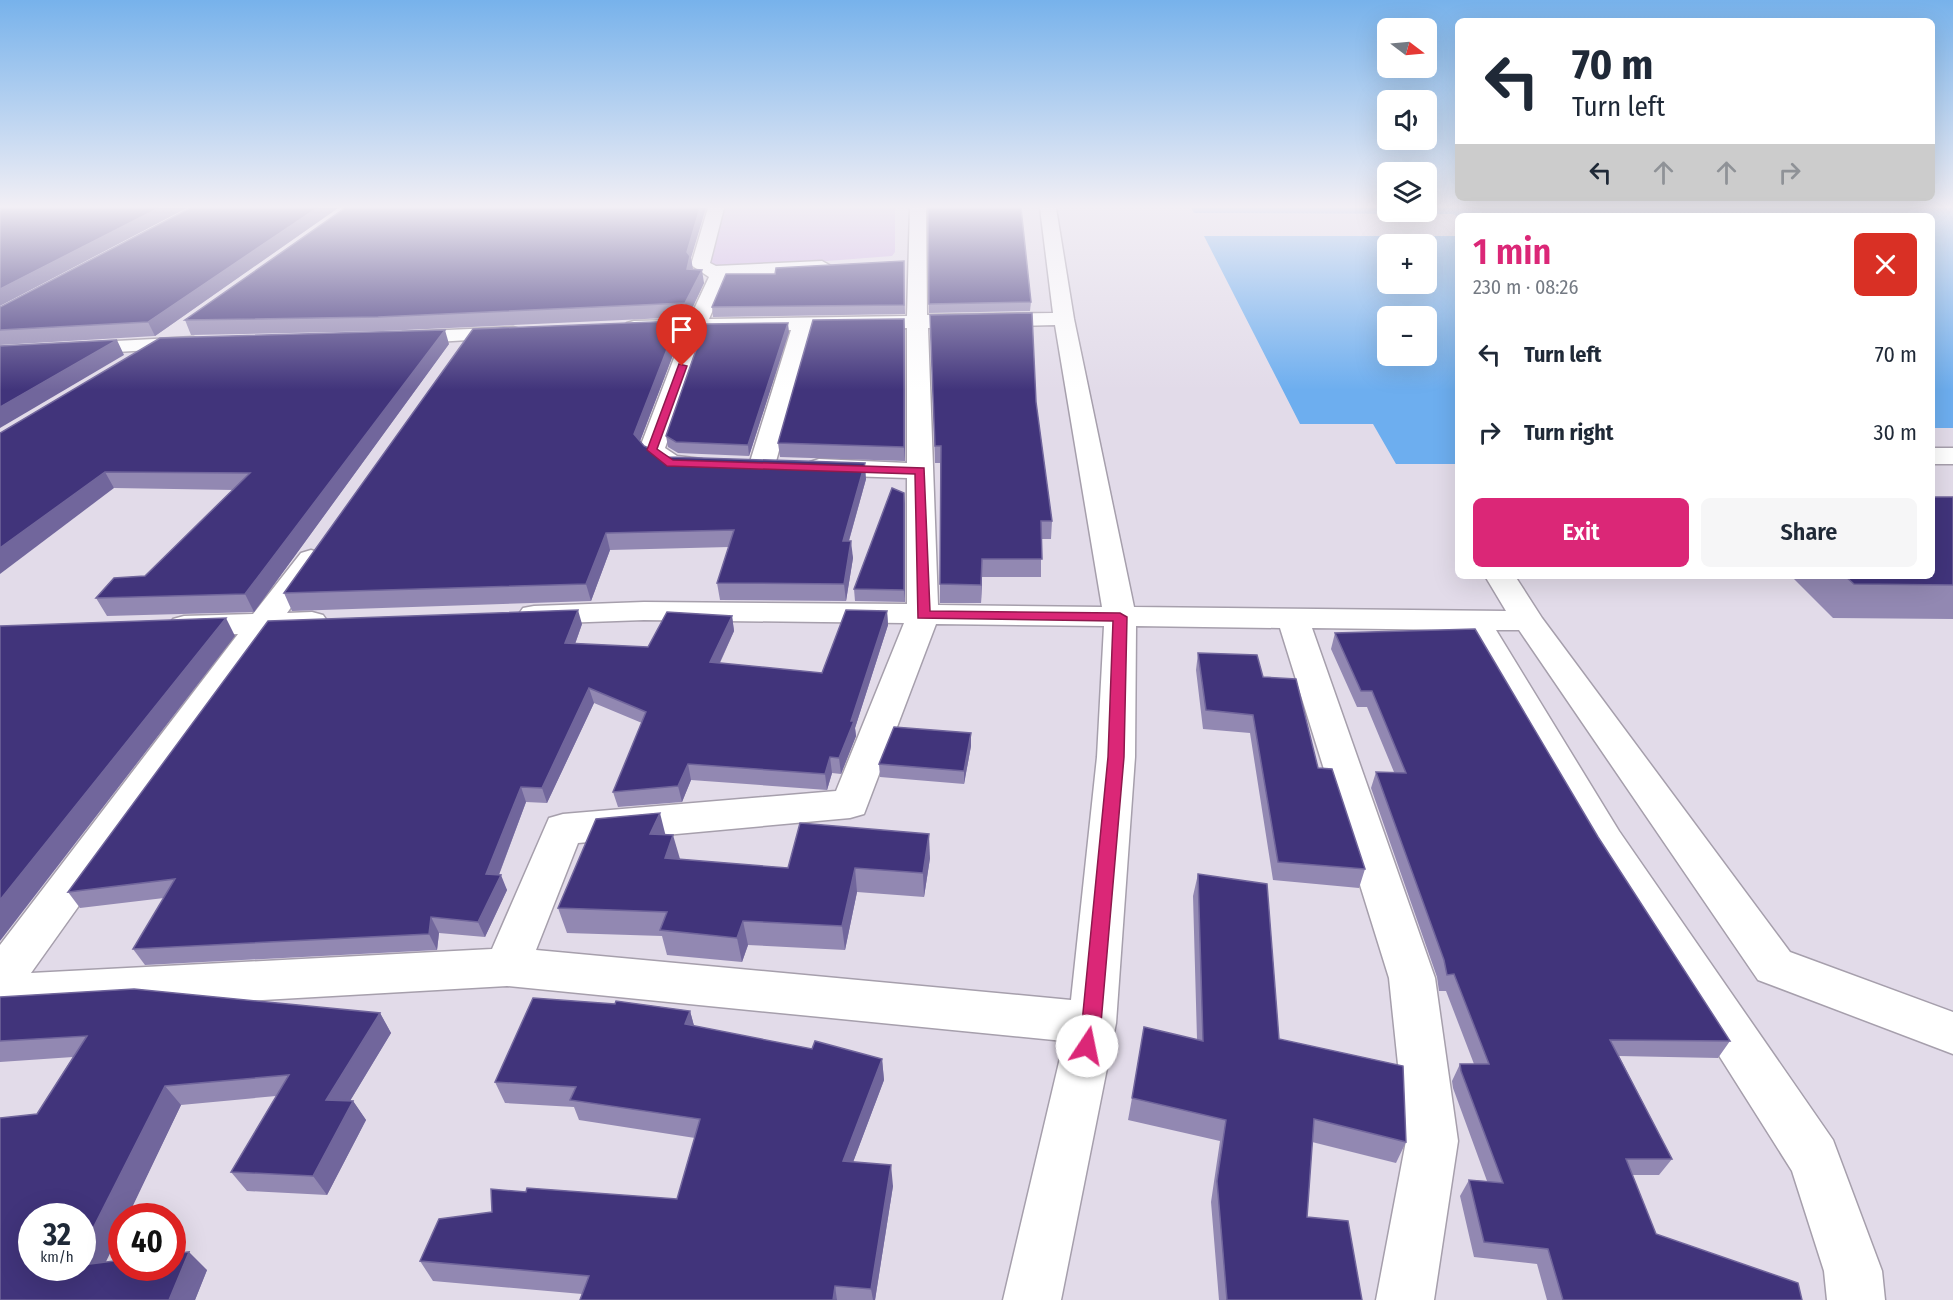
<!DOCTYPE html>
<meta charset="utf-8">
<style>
body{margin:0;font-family:"Fira Sans Condensed",sans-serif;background:#f6f6f7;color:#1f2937;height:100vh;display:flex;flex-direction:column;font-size:22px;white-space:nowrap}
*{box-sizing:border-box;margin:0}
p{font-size:20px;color:#747a83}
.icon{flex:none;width:33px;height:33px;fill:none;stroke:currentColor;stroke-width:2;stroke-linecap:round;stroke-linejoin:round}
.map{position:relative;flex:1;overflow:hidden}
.side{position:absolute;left:1455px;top:213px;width:480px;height:366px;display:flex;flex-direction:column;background:#fff;border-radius:9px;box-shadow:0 6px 24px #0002}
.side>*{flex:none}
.top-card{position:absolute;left:1455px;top:18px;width:480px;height:183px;border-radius:9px;box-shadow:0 6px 24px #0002;background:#fff;color:#1f2937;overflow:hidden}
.needle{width:39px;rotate:106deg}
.tools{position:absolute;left:1377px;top:18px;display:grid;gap:12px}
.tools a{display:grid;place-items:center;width:60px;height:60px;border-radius:9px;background:#fff;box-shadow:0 6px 24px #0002;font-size:30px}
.speed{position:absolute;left:18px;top:1203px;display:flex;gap:12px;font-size:30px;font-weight:700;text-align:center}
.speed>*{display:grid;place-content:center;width:78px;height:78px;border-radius:50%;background:#fff;box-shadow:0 6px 24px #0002;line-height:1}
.speed small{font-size:15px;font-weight:400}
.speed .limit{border:9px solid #d22;background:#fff;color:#111}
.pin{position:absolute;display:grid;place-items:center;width:51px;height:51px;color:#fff;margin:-62px -26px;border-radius:50% 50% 50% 0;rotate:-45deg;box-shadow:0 0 6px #0007}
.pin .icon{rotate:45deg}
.me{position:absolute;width:66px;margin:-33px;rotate:11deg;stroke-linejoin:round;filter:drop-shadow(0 0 4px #0008)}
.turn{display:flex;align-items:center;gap:21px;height:126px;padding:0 18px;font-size:27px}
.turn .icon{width:78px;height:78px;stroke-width:2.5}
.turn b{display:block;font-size:42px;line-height:51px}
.lanes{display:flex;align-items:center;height:57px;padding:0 18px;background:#0003;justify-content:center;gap:30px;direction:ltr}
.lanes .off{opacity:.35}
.round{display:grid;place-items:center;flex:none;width:63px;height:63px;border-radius:9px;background:#f6f6f7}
.summary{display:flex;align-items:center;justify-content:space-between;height:102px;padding:0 18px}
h1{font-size:36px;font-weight:600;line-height:45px;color:#db2777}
.primary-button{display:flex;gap:12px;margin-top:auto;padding:12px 18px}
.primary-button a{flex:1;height:69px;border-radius:9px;background:#db2777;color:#fff;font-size:24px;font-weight:600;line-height:69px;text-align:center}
.primary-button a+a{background:#f6f6f7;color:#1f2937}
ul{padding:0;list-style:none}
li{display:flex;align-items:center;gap:18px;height:78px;padding:0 18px}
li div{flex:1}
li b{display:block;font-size:22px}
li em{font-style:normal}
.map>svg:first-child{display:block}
.green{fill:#d0b4e6}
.water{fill:#6daeef;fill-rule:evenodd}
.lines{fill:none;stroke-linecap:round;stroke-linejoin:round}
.minor-casing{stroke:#a69fac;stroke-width:3}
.minor{fill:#fff;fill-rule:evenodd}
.wall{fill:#9288b2}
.shaded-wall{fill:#71669c}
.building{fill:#41347b;stroke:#71669c;stroke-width:1.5}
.route{fill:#db2777;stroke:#8e194d;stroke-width:1.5}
</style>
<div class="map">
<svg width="1953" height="1300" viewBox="0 0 1953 1300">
<rect width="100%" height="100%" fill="#e2dbe9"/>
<polygon class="green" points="722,208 895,208 895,252 892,256 724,269 707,264"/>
<g class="water">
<polygon points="1191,208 1387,208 1388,212 1426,212 1427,208 1953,208 1953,428 1932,428 1932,216 1458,217 1453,214 1194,213"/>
<path d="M1204,236H1458V464H1396L1373,424H1300ZM1388,244H1426V284H1388ZM1388,316H1426V356H1388Z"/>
</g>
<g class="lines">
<defs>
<g id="minor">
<path d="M708,208H724L710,263L716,266L822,261L831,266L822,271L727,277L709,319L907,316L910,208H926L927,315L1053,313L1040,208H1056L1074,319L1134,607L1506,611L1485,576H1515L1542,618L1790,952L1953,1012V1054L1758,980L1519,630H1496L1619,831L1833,1140L1882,1271L1885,1300H1827L1824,1271L1792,1171L1591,853L1463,630L1312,628L1435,978L1458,1141L1434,1300H1376L1406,1141L1389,978L1280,628L1136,626L1135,757L1116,1023L1061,1300H1003L1064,1041L507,986L0,1015V945L238,634L184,636L173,633L168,626L173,619L184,616L253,614L301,553L311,550L321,553L326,559L287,613L312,612L323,615L328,622L323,629L273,633L31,973L492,949L549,818L563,814L836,791L904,623L644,620L534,624L523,622L518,615L523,608L534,606L644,602L907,604V478L819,475L810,472L806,467L810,462L819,459L907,463V328L812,330L775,465L771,470L762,473L753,470L749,465L791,330L705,332L665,448L677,456L702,459L706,464L702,469C680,475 653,470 639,450L684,332L634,333L627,331L624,327L627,323L634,321L689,320L709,277L691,265ZM1055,325L1102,607L938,605L928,328ZM936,624L1104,626L1097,757L1071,1000L536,950L578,843L850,818L864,814Z"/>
<polygon points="513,327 520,329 523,333 520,337 403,344 396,342 393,338 396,334 403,332"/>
<polygon points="193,337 200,339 204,343 200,347 0,359 0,347"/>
<rect x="1932" y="448" width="21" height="16"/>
</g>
</defs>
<use href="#minor" class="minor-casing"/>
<use href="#minor" class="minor"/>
</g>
<g class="wall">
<polygon points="190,208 338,208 155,336 0,345 0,307"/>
<polygon points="928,208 1031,302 1030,311 929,313"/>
<polygon points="691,258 692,269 704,283 688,317 383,331 191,335 185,320"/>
<polygon points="904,261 905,314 713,317 712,307 775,274"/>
<polygon points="930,315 1036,402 1052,521 1051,539 1041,539 1041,577 982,577 981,603 940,603 940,463 935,463"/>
<polygon points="905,330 905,461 780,457 778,443"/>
<polygon points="789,332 749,456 678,453 668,447 666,436"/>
<polygon points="681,334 640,441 644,446 668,457 866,479 849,541 853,558 846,601 720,600 717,583 729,547 610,550 591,601 292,611 284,593"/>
<polygon points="449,344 254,612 107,616 96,598 145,576 234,490 114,488 0,433"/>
<polygon points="904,493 905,602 855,601 854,589"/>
<polygon points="1953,497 1953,619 1833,618 1791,576 1932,576"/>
<polygon points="887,611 888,625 855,728 856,736 841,774 832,773 827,790 691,780 682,802 618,807 613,792 642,723 594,703 547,803 526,802 499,875 507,890 485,937 439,933 437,950 145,965 133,949 164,898 80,908 68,892 582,624 575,644 648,647 732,616 734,631 720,663 822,673"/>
<polygon points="1335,633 1598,837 1730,1041 1718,1058 1619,1056 1672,1159 1659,1175 1632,1175 1656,1234 1802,1300 1547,1300 1537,1264 1474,1257 1460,1196 1469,1180 1487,1181 1453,1088 1452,1081 1460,1064 1474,1064 1446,991 1439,991 1437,977 1371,788 1376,772 1394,772 1367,707 1357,707 1331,649"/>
<polygon points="1198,653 1263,677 1318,768 1365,869 1359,888 1273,880 1250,733 1203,729 1196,670"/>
<polygon points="971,746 964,784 880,777 879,764"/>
<polygon points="665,834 679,860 788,868 930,858 924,897 857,892 845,950 748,945 742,962 667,955 662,936 567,933 558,908"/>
<polygon points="1198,874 1279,1039 1406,1142 1396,1163 1312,1142 1307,1217 1362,1300 1219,1300 1211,1202 1220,1141 1128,1120 1132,1098 1197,1039 1193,896"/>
<polygon points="0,997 380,1013 391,1033 350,1101 353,1101 366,1120 327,1195 247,1191 231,1172 276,1096 181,1105 105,1262 207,1270 195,1300 0,1300 37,1114 73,1057 0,1062"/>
<polygon points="690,1011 694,1026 812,1049 882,1059 884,1080 853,1162 893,1186 875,1300 580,1300 582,1294 433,1281 420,1261 492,1212 526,1192 677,1199 695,1138 579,1120 574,1107 505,1103 495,1082"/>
</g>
<g class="shaded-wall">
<polygon points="159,208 187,208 0,306 0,289"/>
<polygon points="317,208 338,208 155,336 148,322"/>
<polygon points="700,208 706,208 691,258 693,269 687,269 687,252"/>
<polygon points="702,270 704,283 688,317 685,303"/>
<polygon points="904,319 905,330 905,461 904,447"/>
<polygon points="678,321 681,334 637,449 634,434"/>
<polygon points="788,323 789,332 749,456 748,445"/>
<polygon points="445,330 449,344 254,612 245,594"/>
<polygon points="117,340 124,355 0,428 0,407"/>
<polygon points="865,463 866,479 844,558 843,541"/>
<polygon points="105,472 114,488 0,574 0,548"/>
<polygon points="904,493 905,504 905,602 904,590"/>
<polygon points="606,533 610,550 591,601 586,584"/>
<polygon points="851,541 853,558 846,601 844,584"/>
<polygon points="982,559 982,577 981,603 981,585"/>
<polygon points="578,610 582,624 570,658 565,643"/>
<polygon points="887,611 888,625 855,728 856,736 841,774 839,758"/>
<polygon points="732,616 734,631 713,677 710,662"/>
<polygon points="226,618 235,636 0,941 0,900"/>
<polygon points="589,688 594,703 547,803 542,788"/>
<polygon points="971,733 971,746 964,784 964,771"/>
<polygon points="830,757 832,773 827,790 825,774"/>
<polygon points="688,764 691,780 682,802 678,786"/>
<polygon points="521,787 526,802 493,890 486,874"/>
<polygon points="660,813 666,837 650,834"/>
<polygon points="929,834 930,858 924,897 923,873"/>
<polygon points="673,835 680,859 671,883 665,858"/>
<polygon points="855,868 857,892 845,950 842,926"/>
<polygon points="501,875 507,890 485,937 478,922"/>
<polygon points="431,917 439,933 437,950 429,934"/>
<polygon points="743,921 748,945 742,962 737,938"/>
<polygon points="690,1011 696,1033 685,1024"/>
<polygon points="380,1013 391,1033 339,1119 326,1100"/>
<polygon points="882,1059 884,1080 846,1181 843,1161"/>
<polygon points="165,1086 181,1105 128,1216 122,1216 122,1229 95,1284 82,1268 82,1250"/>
<polygon points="353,1101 366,1120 327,1195 313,1176"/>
<polygon points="891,1165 893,1186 875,1300 873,1300 871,1289"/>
<polygon points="189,1252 207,1270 195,1300 169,1300"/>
<polygon points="835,1286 837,1300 833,1300"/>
</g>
<g class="building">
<polygon points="0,208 159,208 0,289"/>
<polygon points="190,208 317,208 148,322 0,330 0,307"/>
<polygon points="345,208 700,208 687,252 690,256 687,269 702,270 685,303 378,317 185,320"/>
<polygon points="928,208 1021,208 1031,302 929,304"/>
<polygon points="904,261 904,305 712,307 726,274 775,274 776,268"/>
<polygon points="1032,313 1036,402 1052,521 1041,521 1042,559 982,559 981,585 940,584 941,446 935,446 930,315"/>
<polygon points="904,319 904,447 778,443 813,320"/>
<polygon points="678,321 634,434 644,446 668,457 865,463 843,541 851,541 844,584 717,583 734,530 606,533 586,584 284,593 473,329"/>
<polygon points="788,323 748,445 676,442 666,436 705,324"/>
<polygon points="445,330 245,594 96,598 114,578 145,576 250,473 105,472 0,548 0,433 160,338"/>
<polygon points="117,340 0,407 0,346"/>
<polygon points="892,488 904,493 904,590 854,589"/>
<polygon points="1932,497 1953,497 1953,585 1854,584 1845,576 1932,576"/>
<polygon points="578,610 565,643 648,647 667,612 732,616 710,662 822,673 846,610 887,611 851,721 854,721 839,758 830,757 825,774 688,764 678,786 613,792 646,712 589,688 542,788 521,787 486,874 501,875 478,922 431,917 429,934 133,949 175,879 68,892 268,621"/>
<polygon points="226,618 0,900 0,626"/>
<polygon points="1475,629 1598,837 1730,1041 1610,1040 1672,1159 1626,1159 1656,1234 1798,1283 1802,1300 1563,1300 1548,1249 1484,1242 1469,1180 1503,1183 1461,1071 1460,1064 1489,1064 1454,974 1447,975 1444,960 1376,772 1406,773 1372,691 1361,691 1335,633"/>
<polygon points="1198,653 1257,655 1263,677 1296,679 1318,768 1332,769 1365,869 1278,862 1253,715 1206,710"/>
<polygon points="894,727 971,733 964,771 879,764"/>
<polygon points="660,813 650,834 673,835 665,858 788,868 800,823 929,834 923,873 855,868 842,926 743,921 737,938 660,930 667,912 558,908 596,819"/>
<polygon points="1198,874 1267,884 1279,1039 1403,1066 1406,1142 1314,1119 1307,1217 1348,1221 1362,1300 1227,1300 1217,1181 1226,1120 1132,1098 1144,1027 1203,1041"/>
<polygon points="134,989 380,1013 326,1100 353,1101 313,1176 231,1172 289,1075 165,1086 82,1250 82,1216 32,1216 32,1268 82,1268 82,1265 122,1260 122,1268 172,1268 172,1254 189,1252 169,1300 0,1300 0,1118 37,1114 87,1036 0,1041 0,997"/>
<polygon points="533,998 615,1004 616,1001 690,1011 685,1024 812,1049 815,1041 882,1059 843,1161 891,1165 871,1289 835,1286 833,1300 580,1300 589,1276 420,1261 439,1219 492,1212 491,1189 526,1192 527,1188 677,1199 700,1119 570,1100 576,1087 495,1082"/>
</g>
<linearGradient id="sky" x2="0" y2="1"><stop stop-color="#77b2eb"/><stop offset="0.53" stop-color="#f2eff5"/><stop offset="1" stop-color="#f2eff5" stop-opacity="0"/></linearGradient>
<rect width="1953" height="390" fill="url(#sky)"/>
<polygon class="route" points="679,364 687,366 657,449 673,460 924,468 930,611 1120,613 1127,617 1124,757 1101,1023 1094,1052 1087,1055 1080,1052 1077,1046 1082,1023 1108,757 1113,621 918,618 915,474 667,466 647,450"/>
</svg>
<div class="tools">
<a><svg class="needle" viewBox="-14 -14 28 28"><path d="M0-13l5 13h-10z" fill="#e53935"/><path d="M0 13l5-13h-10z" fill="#747a83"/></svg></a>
<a><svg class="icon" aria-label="sound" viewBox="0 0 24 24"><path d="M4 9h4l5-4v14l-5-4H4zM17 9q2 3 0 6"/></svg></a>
<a><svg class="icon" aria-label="layers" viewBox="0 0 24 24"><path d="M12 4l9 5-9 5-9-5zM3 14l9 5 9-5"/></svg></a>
<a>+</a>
<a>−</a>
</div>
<div class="speed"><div>32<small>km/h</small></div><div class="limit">40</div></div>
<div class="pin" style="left:682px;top:366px;background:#d93025"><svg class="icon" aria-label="arrive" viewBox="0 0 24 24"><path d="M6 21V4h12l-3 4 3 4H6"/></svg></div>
<svg class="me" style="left:1087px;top:1046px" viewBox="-20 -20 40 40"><circle r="19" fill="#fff"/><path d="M0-13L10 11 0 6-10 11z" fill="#db2777"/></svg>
<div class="top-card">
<div class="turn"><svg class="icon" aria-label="left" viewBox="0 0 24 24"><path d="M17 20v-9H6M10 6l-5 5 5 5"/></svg><div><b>70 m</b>Turn left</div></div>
<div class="lanes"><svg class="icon" aria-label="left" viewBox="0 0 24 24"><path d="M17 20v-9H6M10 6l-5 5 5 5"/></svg><svg class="icon off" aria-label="ahead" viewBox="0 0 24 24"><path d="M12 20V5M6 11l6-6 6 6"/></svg><svg class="icon off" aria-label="ahead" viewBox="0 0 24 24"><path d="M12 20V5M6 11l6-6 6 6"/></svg><svg class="icon off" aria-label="right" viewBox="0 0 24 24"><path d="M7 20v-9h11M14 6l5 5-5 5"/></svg></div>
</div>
<section class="side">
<div class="summary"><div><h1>1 min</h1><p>230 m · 08:26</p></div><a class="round" style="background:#d93025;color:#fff"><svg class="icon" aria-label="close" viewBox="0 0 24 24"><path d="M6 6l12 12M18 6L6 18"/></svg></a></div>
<ul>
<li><svg class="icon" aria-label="left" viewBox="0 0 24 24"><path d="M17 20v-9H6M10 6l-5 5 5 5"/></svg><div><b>Turn left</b></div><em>70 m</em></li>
<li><svg class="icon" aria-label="right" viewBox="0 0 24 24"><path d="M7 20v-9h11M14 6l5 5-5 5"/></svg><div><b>Turn right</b></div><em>30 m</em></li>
</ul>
<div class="primary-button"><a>Exit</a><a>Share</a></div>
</section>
</div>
